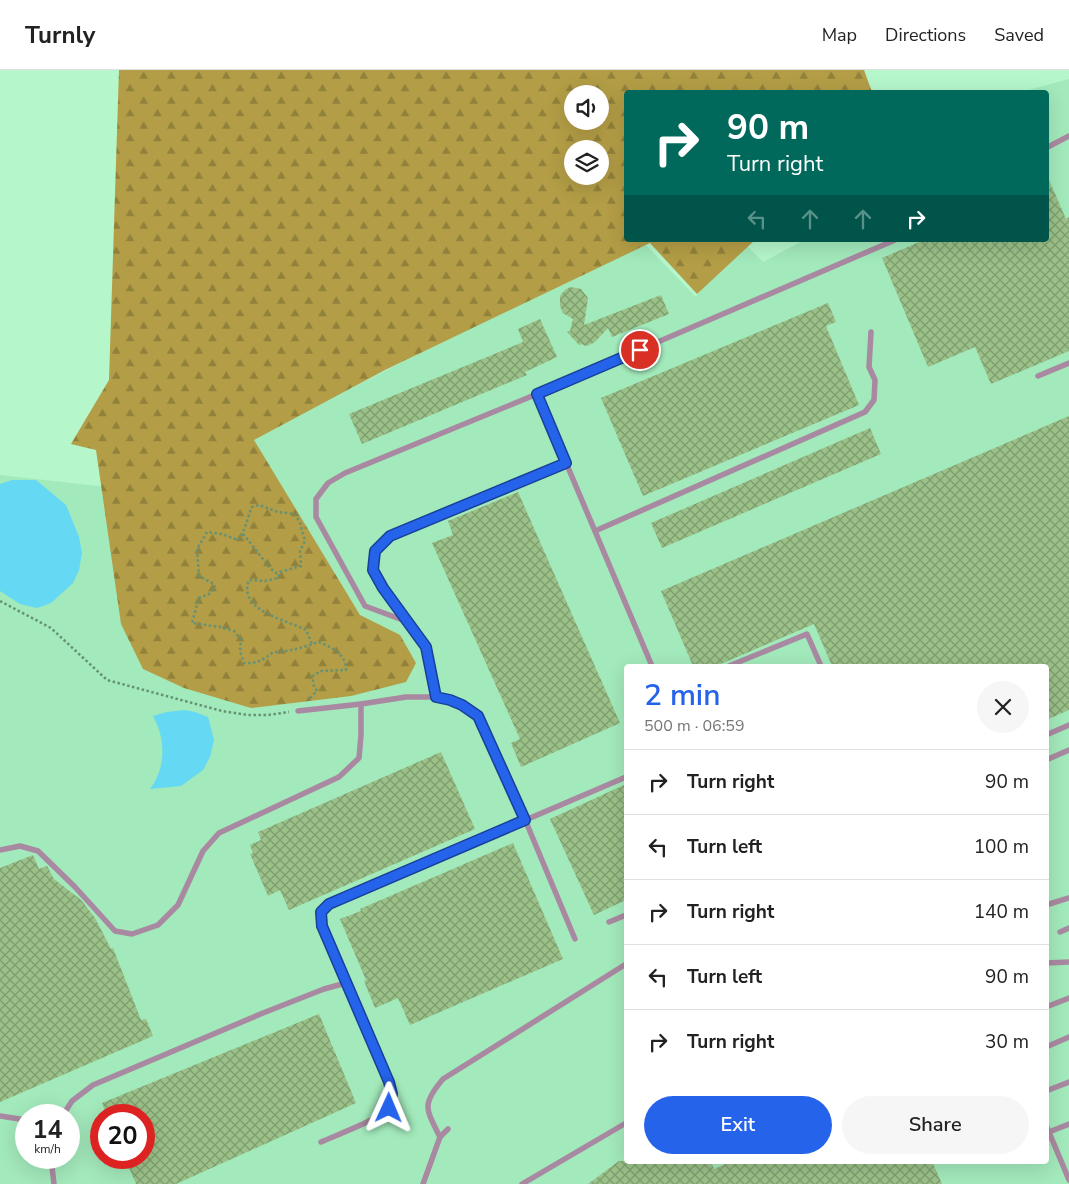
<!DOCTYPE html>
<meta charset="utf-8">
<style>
body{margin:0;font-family:"Nunito Sans",sans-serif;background:#f6f6f6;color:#222;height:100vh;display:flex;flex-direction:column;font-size:19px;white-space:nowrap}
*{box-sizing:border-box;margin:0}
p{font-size:16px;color:#767676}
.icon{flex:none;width:28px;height:28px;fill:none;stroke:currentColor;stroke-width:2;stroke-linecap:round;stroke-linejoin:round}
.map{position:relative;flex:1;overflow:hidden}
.drawer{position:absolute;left:624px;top:594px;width:425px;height:500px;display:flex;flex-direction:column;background:#fff;border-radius:5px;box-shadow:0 5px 20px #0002}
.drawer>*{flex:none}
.top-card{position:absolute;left:624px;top:20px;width:425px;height:152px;border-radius:5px;box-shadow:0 5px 20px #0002;background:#00695c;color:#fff;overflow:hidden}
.controls{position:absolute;left:564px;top:15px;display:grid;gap:10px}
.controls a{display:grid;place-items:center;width:45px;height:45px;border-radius:50%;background:#fff;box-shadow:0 5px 20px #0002;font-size:25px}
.speed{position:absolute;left:15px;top:1034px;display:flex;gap:10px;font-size:25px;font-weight:700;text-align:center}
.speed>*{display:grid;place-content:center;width:65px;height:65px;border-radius:50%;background:#fff;box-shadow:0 5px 20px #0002;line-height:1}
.speed small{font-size:12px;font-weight:400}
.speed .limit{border:8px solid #d22;background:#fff;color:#111}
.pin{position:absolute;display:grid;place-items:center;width:42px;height:42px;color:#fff;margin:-21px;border:2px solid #fff;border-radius:50%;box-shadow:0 1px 5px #0007}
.me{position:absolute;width:55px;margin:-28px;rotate:1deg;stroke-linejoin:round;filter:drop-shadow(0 0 4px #0008)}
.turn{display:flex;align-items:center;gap:18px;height:105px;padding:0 20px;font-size:22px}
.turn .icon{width:65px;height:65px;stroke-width:2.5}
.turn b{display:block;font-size:35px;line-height:42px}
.lanes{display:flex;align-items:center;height:48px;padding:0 20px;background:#0003;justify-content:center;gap:25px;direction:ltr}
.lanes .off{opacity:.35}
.round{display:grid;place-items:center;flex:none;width:52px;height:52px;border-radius:26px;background:#f6f6f6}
.overview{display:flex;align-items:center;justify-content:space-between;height:85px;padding:0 20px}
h1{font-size:30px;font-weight:600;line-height:38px;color:#2563eb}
.action{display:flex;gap:10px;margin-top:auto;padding:10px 20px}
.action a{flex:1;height:58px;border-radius:30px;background:#2563eb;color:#fff;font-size:20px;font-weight:600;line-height:58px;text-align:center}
.action a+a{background:#f6f6f6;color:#222}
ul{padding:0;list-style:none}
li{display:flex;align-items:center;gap:15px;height:65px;padding:0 20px;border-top:1px solid #e0e0e0}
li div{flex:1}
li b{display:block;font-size:19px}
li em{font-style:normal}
header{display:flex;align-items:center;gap:30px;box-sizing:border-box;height:70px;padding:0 25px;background:#fff;border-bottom:1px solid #e0e0e0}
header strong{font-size:24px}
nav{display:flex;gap:28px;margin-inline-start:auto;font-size:18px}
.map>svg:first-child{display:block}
.built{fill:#a2e9bb;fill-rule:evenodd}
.forest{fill:url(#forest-firs);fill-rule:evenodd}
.water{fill:#65d8f3}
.building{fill:url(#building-cross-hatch)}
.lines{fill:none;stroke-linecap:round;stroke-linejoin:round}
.path{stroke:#659275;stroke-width:2.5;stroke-dasharray:2.5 2.5;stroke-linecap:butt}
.service{stroke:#a989a1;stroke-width:5.5}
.route-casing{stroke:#184099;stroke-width:12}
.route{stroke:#2563eb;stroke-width:9}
</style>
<header>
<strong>Turnly</strong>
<nav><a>Map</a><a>Directions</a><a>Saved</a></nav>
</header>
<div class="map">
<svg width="1069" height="1114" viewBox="0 0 1069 1114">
<defs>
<pattern id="forest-firs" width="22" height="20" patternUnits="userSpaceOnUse" patternTransform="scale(1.25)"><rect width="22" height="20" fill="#b39d46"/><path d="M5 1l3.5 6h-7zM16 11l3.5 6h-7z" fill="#91813a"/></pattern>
<pattern id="building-cross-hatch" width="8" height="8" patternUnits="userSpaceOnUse" patternTransform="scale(1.25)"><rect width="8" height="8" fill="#9bc188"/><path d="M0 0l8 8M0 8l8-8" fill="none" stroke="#7d9d6f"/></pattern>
</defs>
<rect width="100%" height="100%" fill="#b5f6cb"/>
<path class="built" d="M1069,9V1114H0V405L116,418L254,368L641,170L696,227L733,170H741L763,192L804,170H1046V22H1021ZM626,596H1046V1091H626ZM26,1045H69V1088H26ZM101,1045H144V1088H101Z"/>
<path class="forest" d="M119,0H864L872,22H626V170H755L697,224L650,173L385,300L254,370L360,545L400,565L416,593L406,612L351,626L251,638L184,618L143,599L121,554L96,380L71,374L109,310ZM572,24H600V51H572ZM572,79H600V106H572Z"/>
<g class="water">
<polygon points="12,410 36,410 66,435 79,467 82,483 79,500 73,513 51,533 37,538 20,534 0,521 0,414"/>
<path d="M184,640L195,642L208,647L214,670L210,687L203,700L181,716L150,719C166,698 166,669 153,646L167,642Z"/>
</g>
<g class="building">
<polygon points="1046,103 1066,149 1069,147 1069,281 991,314 975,277 928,297 882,188 924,170 1046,170"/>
<polygon points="570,217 581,219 588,228 584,255 661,225 669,244 612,267 608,258 595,272 587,276 580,274 580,276 567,262 570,261 573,249 563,243 560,236 560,226 565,220"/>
<polygon points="828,233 836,252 826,256 859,335 643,426 601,328"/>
<polygon points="540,249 557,287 525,302 527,305 362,374 349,344 523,272 518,259"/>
<polygon points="1069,346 1069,640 1046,650 1046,596 832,596 814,554 716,596 693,596 661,521"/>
<polygon points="870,358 881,384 662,478 651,453"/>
<polygon points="518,422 620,653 521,697 511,673 520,669 432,473 453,465 448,451"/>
<polygon points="441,682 475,759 289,840 280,820 268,826 250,784 253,783 250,775 261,770 258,762"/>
<polygon points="626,714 626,830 594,845 550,749"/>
<polygon points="513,773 563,889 410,955 398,928 375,938 364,911 366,910 340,849 361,841 360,839"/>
<polygon points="33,785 39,799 47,796 54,809 81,830 95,848 111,879 113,878 141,950 146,949 153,966 0,1032 0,798"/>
<polygon points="319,944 356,1033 176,1114 136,1114 125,1088 144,1088 144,1045 107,1045 102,1033"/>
<polygon points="619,1091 711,1091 714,1099 732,1091 932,1091 942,1114 588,1114"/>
</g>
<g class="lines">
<g class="path">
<polyline points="243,464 271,499 279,505"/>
<polyline points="0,531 51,558 107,610 222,641 248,645 268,645 289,642"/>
<path d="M310,628L317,621L313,614V606L320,601L346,600C347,585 331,577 319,572C304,577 289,582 273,582C264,590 256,594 244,593L240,581L241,570L234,561L220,557L192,553L199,528L209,524L215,518L214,514L199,506L197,479L207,462L222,464L238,470C246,460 247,448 252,437L259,435L278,442L295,444L300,453L305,471L300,481L301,496L280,502L278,508L265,511L249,510C237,541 287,550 306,560L312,574"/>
</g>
<g class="service">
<polyline points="1046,78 1069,66"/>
<polyline points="1038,306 1069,293"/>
<polyline points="537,324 652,596"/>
<polyline points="595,461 865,342 874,330 875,310 869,297 871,262"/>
<polyline points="408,552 365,536 316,447 316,429 328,413 345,403 537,324 895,170"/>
<polyline points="729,596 807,564 821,596"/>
<polyline points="436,627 426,577 383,518 373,500 375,481 389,466 566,393"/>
<polyline points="298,641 361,634 406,627 436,627 451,630 478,646 521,740 575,869"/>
<polyline points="1046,665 1069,655"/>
<polyline points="1046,690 1069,680"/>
<polyline points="0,780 20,776 38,781 75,817 115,861 132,864 158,855 178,835 203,781 219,763 339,707 359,688 361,665 361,634"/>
<polyline points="1046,835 1069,828"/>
<polyline points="609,852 626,845"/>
<polyline points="1060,862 1069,858"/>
<polyline points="1046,893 1069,892"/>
<polyline points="1046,937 1069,928"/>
<polyline points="1046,977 1069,967"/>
<polyline points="1046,1021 1069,1012"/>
<polyline points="63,1045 72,1031 93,1015 263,943 324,919 346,913"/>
<polyline points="0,1046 26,1050"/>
<polyline points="1046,1055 1069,1110"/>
<polyline points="1049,1062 1069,1054"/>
<path d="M440,1067C426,1039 421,1035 443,1009L626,894"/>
<path d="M321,1072C336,1065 379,1050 388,1038C394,1031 391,1020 389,1012L322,857L321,842L329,834L626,707"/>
<polyline points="51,1088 54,1114"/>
<polyline points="423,1114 440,1067 448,1059"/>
<polyline points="522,1114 626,1053"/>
</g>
</g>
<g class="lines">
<defs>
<polyline id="route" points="389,1038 392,1024 389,1012 322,856 321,842 329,834 525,750 478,646 462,635 450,630 436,627 426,577 383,518 373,500 375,481 390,466 566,393 537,324 640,280"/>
</defs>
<use href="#route" class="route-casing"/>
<use href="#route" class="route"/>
</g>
</svg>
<div class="controls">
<a><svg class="icon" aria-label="sound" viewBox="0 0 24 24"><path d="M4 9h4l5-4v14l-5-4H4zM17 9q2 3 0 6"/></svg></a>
<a><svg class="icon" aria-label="layers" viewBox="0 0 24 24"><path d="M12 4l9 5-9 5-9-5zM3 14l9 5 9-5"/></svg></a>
</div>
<div class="speed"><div>14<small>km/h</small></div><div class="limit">20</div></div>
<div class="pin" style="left:640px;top:280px;background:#d93025"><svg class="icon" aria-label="arrive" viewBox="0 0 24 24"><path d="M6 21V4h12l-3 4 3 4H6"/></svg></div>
<svg class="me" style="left:389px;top:1038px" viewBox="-20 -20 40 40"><path d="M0-17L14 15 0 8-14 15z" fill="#2563eb" stroke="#fff" stroke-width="4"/></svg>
<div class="top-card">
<div class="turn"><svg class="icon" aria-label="right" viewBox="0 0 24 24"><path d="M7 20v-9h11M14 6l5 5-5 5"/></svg><div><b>90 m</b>Turn right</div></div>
<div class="lanes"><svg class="icon off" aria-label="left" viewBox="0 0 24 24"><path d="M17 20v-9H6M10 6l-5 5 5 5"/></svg><svg class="icon off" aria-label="ahead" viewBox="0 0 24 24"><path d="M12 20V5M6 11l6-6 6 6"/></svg><svg class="icon off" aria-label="ahead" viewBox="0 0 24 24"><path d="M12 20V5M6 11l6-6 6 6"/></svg><svg class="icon" aria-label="right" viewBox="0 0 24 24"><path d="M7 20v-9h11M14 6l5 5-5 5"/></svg></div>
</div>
<section class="drawer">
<div class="overview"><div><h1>2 min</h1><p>500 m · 06:59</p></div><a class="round"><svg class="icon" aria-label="close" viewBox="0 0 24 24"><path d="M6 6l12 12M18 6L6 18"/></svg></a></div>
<ul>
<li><svg class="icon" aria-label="right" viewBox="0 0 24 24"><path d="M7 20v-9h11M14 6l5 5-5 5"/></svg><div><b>Turn right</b></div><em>90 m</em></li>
<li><svg class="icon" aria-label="left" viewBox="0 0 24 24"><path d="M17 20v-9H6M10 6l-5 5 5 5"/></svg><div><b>Turn left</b></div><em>100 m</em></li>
<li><svg class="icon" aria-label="right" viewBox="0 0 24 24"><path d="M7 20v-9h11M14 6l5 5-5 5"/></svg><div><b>Turn right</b></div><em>140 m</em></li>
<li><svg class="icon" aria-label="left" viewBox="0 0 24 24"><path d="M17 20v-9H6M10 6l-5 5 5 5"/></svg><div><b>Turn left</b></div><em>90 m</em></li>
<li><svg class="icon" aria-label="right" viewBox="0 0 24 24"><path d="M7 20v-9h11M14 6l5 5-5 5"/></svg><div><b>Turn right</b></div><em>30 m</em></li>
</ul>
<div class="action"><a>Exit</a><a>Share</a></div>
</section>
</div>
